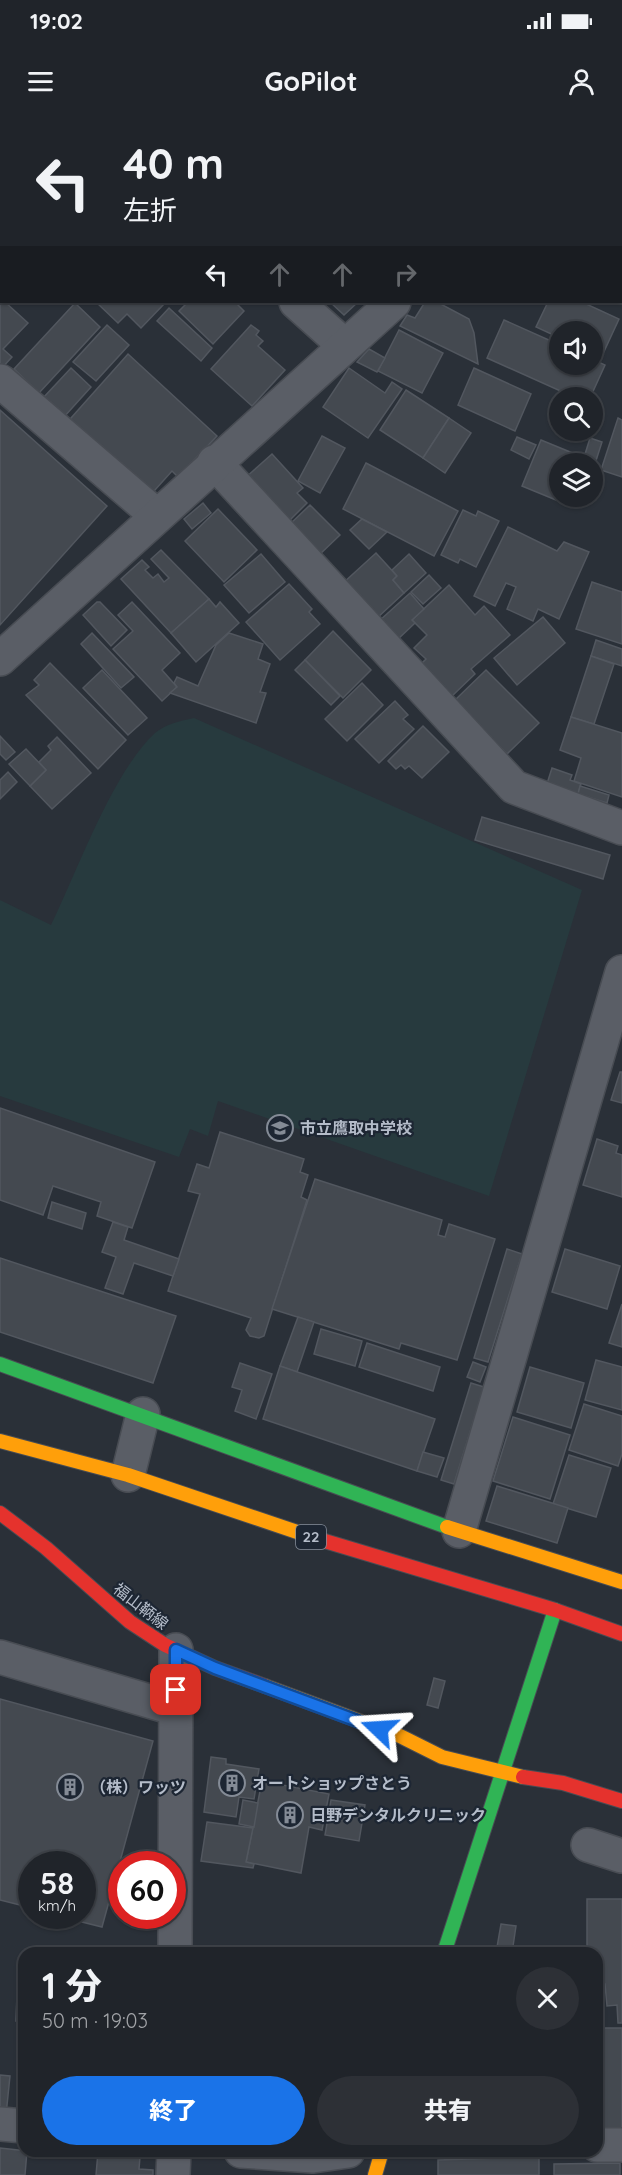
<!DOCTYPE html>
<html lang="ja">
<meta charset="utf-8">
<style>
body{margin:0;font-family:Quicksand,"Noto Sans JP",sans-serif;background:#2d3036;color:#f1f3f6;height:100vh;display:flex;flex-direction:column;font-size:22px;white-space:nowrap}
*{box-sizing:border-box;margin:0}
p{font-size:20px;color:#a2a4a8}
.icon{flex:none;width:33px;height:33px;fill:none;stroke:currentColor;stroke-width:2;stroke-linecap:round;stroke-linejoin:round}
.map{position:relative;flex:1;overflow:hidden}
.sheet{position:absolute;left:18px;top:1827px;width:585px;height:210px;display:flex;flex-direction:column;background:#20242a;border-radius:18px;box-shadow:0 2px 4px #0004,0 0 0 2px #3d4147}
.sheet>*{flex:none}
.top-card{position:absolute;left:0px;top:0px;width:622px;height:183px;box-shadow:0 2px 4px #0004,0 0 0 2px #3d4147;background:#20242a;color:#f1f3f6;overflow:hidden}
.fabs{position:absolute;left:549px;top:201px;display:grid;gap:12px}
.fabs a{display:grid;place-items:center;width:54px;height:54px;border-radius:50%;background:#20242a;box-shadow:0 2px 4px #0004,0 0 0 2px #3d4147;font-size:30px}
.speed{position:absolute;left:18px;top:1731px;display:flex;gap:12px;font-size:30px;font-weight:700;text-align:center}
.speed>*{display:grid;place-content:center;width:78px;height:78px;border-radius:50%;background:#20242a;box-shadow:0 2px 4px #0004,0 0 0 2px #3d4147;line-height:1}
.speed small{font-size:15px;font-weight:400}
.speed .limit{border:9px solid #d22;background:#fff;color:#111}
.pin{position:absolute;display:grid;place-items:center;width:51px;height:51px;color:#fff;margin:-26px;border-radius:12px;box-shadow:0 3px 9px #0006}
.me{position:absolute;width:66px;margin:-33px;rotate:290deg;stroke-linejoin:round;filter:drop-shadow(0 0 4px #0008)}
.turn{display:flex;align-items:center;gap:21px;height:126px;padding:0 24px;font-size:27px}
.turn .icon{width:78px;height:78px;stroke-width:2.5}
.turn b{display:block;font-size:42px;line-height:51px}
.lanes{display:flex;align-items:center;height:57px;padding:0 24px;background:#0003;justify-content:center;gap:30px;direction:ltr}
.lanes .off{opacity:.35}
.round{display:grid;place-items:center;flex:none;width:63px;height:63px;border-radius:32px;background:#2d3036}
.head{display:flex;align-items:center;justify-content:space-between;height:102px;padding:0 24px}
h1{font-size:36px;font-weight:800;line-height:45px}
.cta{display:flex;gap:12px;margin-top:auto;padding:12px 24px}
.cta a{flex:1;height:69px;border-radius:36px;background:#1a73e8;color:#fff;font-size:24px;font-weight:800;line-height:69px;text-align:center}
.cta a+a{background:#2d3036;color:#f1f3f6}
.status{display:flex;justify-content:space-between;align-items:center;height:42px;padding:0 30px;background:#20242a;direction:ltr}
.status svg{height:16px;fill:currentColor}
header{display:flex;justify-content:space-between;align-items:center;height:78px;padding:0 24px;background:#20242a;font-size:27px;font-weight:800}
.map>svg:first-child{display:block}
.green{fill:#273a3e}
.building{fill:#444950;stroke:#52575f;stroke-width:1.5}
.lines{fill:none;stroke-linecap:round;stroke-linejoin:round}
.street-casing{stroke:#484c53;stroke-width:36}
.fast-casing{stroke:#484c53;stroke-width:16}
.slow-casing{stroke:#484c53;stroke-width:16}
.jam-casing{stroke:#484c53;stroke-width:16}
.street{stroke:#5a5e66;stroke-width:33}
.fast{stroke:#30b455;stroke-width:14}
.slow{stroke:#ff9f0a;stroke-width:14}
.jam{stroke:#e5322d;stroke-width:14}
.route-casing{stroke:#114b97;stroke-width:15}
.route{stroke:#1a73e8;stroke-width:10}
.labels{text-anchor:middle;stroke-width:4.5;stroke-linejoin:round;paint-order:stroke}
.shield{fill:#1d2633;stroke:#878f9c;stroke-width:1.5}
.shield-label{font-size:15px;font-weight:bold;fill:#b4bcc9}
.poi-label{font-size:16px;font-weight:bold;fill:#b4bcc9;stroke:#1d2633;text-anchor:start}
.street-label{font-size:16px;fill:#b4bcc9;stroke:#1d2633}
</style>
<div class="status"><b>19:02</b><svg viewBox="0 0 49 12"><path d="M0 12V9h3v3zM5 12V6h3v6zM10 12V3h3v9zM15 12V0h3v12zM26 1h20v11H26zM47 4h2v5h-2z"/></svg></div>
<header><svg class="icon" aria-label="menu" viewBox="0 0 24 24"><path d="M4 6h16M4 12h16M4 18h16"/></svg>GoPilot<svg class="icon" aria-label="person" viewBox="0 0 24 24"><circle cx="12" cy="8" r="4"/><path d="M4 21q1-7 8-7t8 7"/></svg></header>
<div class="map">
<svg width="622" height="2055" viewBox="0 0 622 2055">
<rect width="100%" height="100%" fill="#2a3038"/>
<path class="green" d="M194,598L582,770L489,1076L218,981L208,1016L190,1009L179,1037L0,976V780L51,805C78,750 112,653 155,613C166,604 180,601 194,598Z"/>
<g class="building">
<polygon points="402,0 462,0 464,2 403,2"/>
<polygon points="0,177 2,182 5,182 28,203 3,229 12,237 0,250"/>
<polygon points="96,182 166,182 141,208 127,194 118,203"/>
<polygon points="188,182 235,182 244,191 213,224 179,191"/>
<polygon points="330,182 358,182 344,195"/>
<polygon points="425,182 437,182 469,199 474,213 478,244 400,206 407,195 415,198"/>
<polygon points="548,182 582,182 619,199 601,238 592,234 592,212 560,212 560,218 536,207"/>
<polygon points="75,183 100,207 39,273 14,249"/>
<polygon points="169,188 212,228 201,241 157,201"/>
<polygon points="504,200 560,225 560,244 592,244 592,239 605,245 590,278 576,278 487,238"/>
<polygon points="107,205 129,225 96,261 73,242"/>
<polygon points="251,205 259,211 256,215 263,221 258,226 285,250 252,286 211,249"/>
<polygon points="399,210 443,233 422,273 378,251"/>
<polygon points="369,229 385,238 377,252 357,242"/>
<polygon points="128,234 217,316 178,357 172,351 146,380 63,307"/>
<polygon points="71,248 91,267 64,297 43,278"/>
<polygon points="349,248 385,273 392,262 402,269 368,318 323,287"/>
<polygon points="474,248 531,274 515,311 458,285"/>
<polygon points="406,270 449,298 423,338 380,310"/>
<polygon points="0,290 107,386 0,505"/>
<polygon points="449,298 471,313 445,353 423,338"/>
<polygon points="618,298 622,300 622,357 601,350"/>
<polygon points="322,316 345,328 320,373 298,361"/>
<polygon points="517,317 536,325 529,339 511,330"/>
<polygon points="590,318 602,322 592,353 592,344 582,344"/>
<polygon points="541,320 575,334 571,344 560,344 560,372 556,380 522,366"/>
<polygon points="272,334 303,368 297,373 307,383 286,404 244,359"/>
<polygon points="366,343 458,391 434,436 343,389"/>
<polygon points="203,383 211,393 192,409 184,399"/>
<polygon points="310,385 340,415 317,437 288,406"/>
<polygon points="218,389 257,430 224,462 185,421"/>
<polygon points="463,390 476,396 478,391 499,401 476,447 460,439 458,443 441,435"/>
<polygon points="362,399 387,412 369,429 350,410"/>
<polygon points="508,407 557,431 564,422 589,432 559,499 538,489 533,501 507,489 516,467 506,463 495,486 474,476"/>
<polygon points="161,430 209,479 171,513 121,459 142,440 149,447 145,450 153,458 158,454 164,462 169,458 151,439"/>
<polygon points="376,433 397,456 393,460 404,473 376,499 342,464"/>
<polygon points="261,434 285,462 249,493 224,465"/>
<polygon points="409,434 426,453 404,473 393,460 397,456 392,450"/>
<polygon points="429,455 441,468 423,484 411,472"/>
<polygon points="592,462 622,472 622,524 576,509"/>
<polygon points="289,464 312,489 309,492 320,504 280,540 246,502"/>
<polygon points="449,465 475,495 484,486 510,515 471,549 475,554 451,577 420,545 426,539 414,528 427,515 412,500"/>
<polygon points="410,473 424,489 412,500 415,503 396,521 378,502"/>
<polygon points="209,479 216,487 220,482 239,503 196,542 171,513"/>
<polygon points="97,482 100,482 127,510 111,526 83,495"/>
<polygon points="132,482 180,533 162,550 177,567 162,581 113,529 133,511 118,495"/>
<polygon points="543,497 565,523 517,565 494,538"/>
<polygon points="333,511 371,550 343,578 305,540"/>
<polygon points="92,513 134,557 121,568 81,524"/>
<polygon points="229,513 263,524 258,539 270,544 260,572 266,573 256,603 170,573 177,567 174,563 177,557 198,566 216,525"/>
<polygon points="596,520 622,529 622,546 591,536"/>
<polygon points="591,536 614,544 594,604 571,597"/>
<polygon points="305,540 340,576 331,585 295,550"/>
<polygon points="50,543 126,620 98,649 26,575 39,565 34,560"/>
<polygon points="102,550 147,598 128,615 83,568"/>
<polygon points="486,550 539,603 507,634 454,581"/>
<polygon points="362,563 383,585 347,621 325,599"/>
<polygon points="395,581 408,595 403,599 414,609 379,643 355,619"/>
<polygon points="571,597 622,613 622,677 574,661 581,638 560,630"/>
<polygon points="423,606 449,632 422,658 409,646 405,649 401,645 396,649 388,641"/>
<polygon points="0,616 15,632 6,640 0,634"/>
<polygon points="57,617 91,653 52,689 30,666 46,650 39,642 51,630 48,626"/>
<polygon points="26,629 46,650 30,666 9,644"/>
<polygon points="552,648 572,655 570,660 581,664 575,683 544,673"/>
<polygon points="8,652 17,662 0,679 0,660"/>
<polygon points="580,666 609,675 607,683 578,674"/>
<polygon points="482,697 610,735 603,759 475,720"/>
<polygon points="620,952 622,952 622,983 611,980"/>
<polygon points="0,988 155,1042 132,1108 97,1096 101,1082 53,1066 43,1095 0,1080"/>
<polygon points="220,1012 304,1039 300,1052 308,1055 301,1077 307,1080 264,1216 259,1218 250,1216 246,1210 251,1198 168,1171 200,1074 188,1071 197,1044 209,1048"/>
<polygon points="597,1019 618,1026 616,1033 622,1035 622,1077 583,1065"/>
<polygon points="315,1059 442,1100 438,1115 445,1117 449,1104 495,1119 457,1240 401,1223 399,1229 272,1189"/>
<polygon points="52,1082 86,1093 82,1109 48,1098"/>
<polygon points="113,1102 128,1107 124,1120 179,1139 173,1156 134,1143 123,1174 105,1168 116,1137 102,1132"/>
<polygon points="507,1129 522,1134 488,1242 474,1238"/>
<polygon points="565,1129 620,1146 607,1189 552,1172"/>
<polygon points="0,1138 176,1196 153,1263 0,1212"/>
<polygon points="622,1184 622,1227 609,1223"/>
<polygon points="298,1197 314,1202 297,1252 280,1246"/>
<polygon points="321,1209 362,1221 355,1246 314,1234"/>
<polygon points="367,1223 440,1247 433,1271 359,1247"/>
<polygon points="596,1240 622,1247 622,1290 585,1280"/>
<polygon points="473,1242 486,1247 480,1262 467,1257"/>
<polygon points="240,1243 272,1254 256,1299 235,1291 242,1270 232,1267"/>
<polygon points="280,1246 435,1299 417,1351 263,1299"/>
<polygon points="530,1247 584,1263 571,1308 517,1292"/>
<polygon points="471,1263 484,1267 454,1364 441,1360"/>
<polygon points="584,1284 622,1296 622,1334 618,1346 569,1330"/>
<polygon points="513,1297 570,1315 550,1379 493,1361"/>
<polygon points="423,1332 444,1338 437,1357 417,1351"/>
<polygon points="569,1335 611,1348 596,1397 553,1384"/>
<polygon points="497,1366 568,1388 557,1423 486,1401"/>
<polygon points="434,1558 445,1561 438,1588 427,1585"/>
<polygon points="0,1579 153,1621 102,1807 58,1796 82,1796 82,1744 32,1744 32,1788 0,1780"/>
<polygon points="211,1637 226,1639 226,1644 259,1649 254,1679 239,1677 236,1697 204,1692"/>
<polygon points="262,1661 329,1674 322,1710 309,1707 301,1753 246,1742"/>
<polygon points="243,1680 258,1683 254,1707 239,1704"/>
<polygon points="331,1680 365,1685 359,1721 325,1715"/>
<polygon points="207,1702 253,1708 246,1742 254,1744 253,1748 201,1741"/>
<polygon points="587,1779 622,1779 622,1903 618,1903 617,1885 607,1886 605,1864 597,1864 597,1833 587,1833"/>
<polygon points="501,1804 516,1806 512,1833 496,1833"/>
<polygon points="18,1848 24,1848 24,1901 16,1901"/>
<rect x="597" y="1908" width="25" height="105"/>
<polygon points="20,1954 24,1954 24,1998 17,1997"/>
<polygon points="0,1955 10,1956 6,1995 0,1994"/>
<polygon points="0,2028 27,2031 25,2055 0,2055"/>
<polygon points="98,2032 140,2037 139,2049 153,2050 153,2055 96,2055"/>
<polygon points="539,2037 539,2055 438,2055 438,2040"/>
<polygon points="620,2043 620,2055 554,2055 554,2044"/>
</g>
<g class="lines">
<defs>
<g id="street">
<polyline points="96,0 98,2"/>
<polyline points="156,2 157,0"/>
<polyline points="594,2 596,0"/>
<polyline points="621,110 622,110"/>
<polyline points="296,182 345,226"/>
<polyline points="0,261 156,395"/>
<polyline points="214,342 514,667 622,708"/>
<polyline points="0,539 394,182"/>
<polyline points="128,1355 143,1294"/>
<polyline points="459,1411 622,852"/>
<polyline points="0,1537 176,1589"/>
<polyline points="588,1725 622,1736"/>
<polyline points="175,1833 176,1530"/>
<polyline points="0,2004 24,2006"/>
<polyline points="597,2025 622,2025"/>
<polyline points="241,2031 313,2036 348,2031"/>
<polyline points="173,2055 174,2031"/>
</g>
<g id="fast">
<polyline points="0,1244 447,1407"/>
<polyline points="444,1833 555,1490"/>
</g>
<g id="slow">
<polyline points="0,1321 128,1355 318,1419"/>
<polyline points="447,1407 622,1462"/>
<polyline points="265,1566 400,1616 442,1637 523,1657"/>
<polyline points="375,2055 382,2031"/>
</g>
<g id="jam">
<polyline points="0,1393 46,1428 130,1502 165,1525 215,1548 265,1566"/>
<polyline points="318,1419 555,1490 622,1514"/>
<polyline points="523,1657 563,1663 622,1681"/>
</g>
</defs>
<use href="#street" class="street-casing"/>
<use href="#fast" class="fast-casing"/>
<use href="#slow" class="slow-casing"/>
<use href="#jam" class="jam-casing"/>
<use href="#street" class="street"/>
<use href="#fast" class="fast"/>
<use href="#slow" class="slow"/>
<use href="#jam" class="jam"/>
</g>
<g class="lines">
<defs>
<polyline id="route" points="176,1570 176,1530 215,1548 379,1609"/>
</defs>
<use href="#route" class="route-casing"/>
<use href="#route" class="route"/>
</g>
<defs>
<symbol id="school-ring" viewBox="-11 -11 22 22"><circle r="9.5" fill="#1d2633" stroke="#848b96" stroke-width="1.5"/><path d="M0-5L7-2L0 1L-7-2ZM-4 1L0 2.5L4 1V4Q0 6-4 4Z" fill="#848b96"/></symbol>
<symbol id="building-ring" viewBox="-11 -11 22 22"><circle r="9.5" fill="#1d2633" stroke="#848b96" stroke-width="1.5"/><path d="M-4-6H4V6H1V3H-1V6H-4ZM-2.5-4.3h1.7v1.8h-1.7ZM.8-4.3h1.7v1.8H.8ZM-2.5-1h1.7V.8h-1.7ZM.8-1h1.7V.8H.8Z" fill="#848b96"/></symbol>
</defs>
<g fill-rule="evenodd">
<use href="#school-ring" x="265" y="993" width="30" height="30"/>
<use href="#building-ring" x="217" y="1648" width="30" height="30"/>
<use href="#building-ring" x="55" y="1652" width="30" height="30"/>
<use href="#building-ring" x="275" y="1680" width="30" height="30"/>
</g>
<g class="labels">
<rect class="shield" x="296" y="1405" width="30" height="24" rx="4.5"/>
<g class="shield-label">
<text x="311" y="1422">22</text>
</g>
<g class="poi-label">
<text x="300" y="1014">市立鷹取中学校</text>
<text x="252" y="1669">オートショップさとう</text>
<text x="90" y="1673">（株）ワッツ</text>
<text x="310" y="1701">日野デンタルクリニック</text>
</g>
<g class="street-label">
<text transform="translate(141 1486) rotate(38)" y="6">福山鞆線</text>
</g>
</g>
</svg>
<div class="fabs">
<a><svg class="icon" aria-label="sound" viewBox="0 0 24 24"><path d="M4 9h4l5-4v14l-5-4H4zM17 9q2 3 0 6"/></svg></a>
<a><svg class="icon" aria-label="search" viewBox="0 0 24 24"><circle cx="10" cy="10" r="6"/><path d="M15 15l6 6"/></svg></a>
<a><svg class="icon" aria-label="layers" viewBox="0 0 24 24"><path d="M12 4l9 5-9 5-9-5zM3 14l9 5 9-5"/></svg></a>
</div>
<div class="speed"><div>58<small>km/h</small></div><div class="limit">60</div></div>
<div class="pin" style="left:176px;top:1570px;background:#d93025"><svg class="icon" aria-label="arrive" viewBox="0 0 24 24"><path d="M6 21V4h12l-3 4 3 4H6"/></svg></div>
<svg class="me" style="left:379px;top:1609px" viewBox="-20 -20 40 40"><path d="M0-17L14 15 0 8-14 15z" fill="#1a73e8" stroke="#fff" stroke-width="4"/></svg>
<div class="top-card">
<div class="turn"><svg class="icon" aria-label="left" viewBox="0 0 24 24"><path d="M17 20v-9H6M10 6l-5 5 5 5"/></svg><div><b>40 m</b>左折</div></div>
<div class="lanes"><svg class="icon" aria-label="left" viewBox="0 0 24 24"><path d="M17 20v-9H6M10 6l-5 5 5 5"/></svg><svg class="icon off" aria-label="ahead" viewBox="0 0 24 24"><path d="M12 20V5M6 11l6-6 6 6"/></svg><svg class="icon off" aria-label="ahead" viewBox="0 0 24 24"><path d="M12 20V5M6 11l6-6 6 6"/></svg><svg class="icon off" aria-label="right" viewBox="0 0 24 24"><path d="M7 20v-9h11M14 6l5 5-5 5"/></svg></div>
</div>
<section class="sheet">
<div class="head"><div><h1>1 分</h1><p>50 m · 19:03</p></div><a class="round"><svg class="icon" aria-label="close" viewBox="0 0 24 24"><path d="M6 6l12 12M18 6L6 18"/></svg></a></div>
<div class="cta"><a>終了</a><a>共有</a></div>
</section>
</div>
